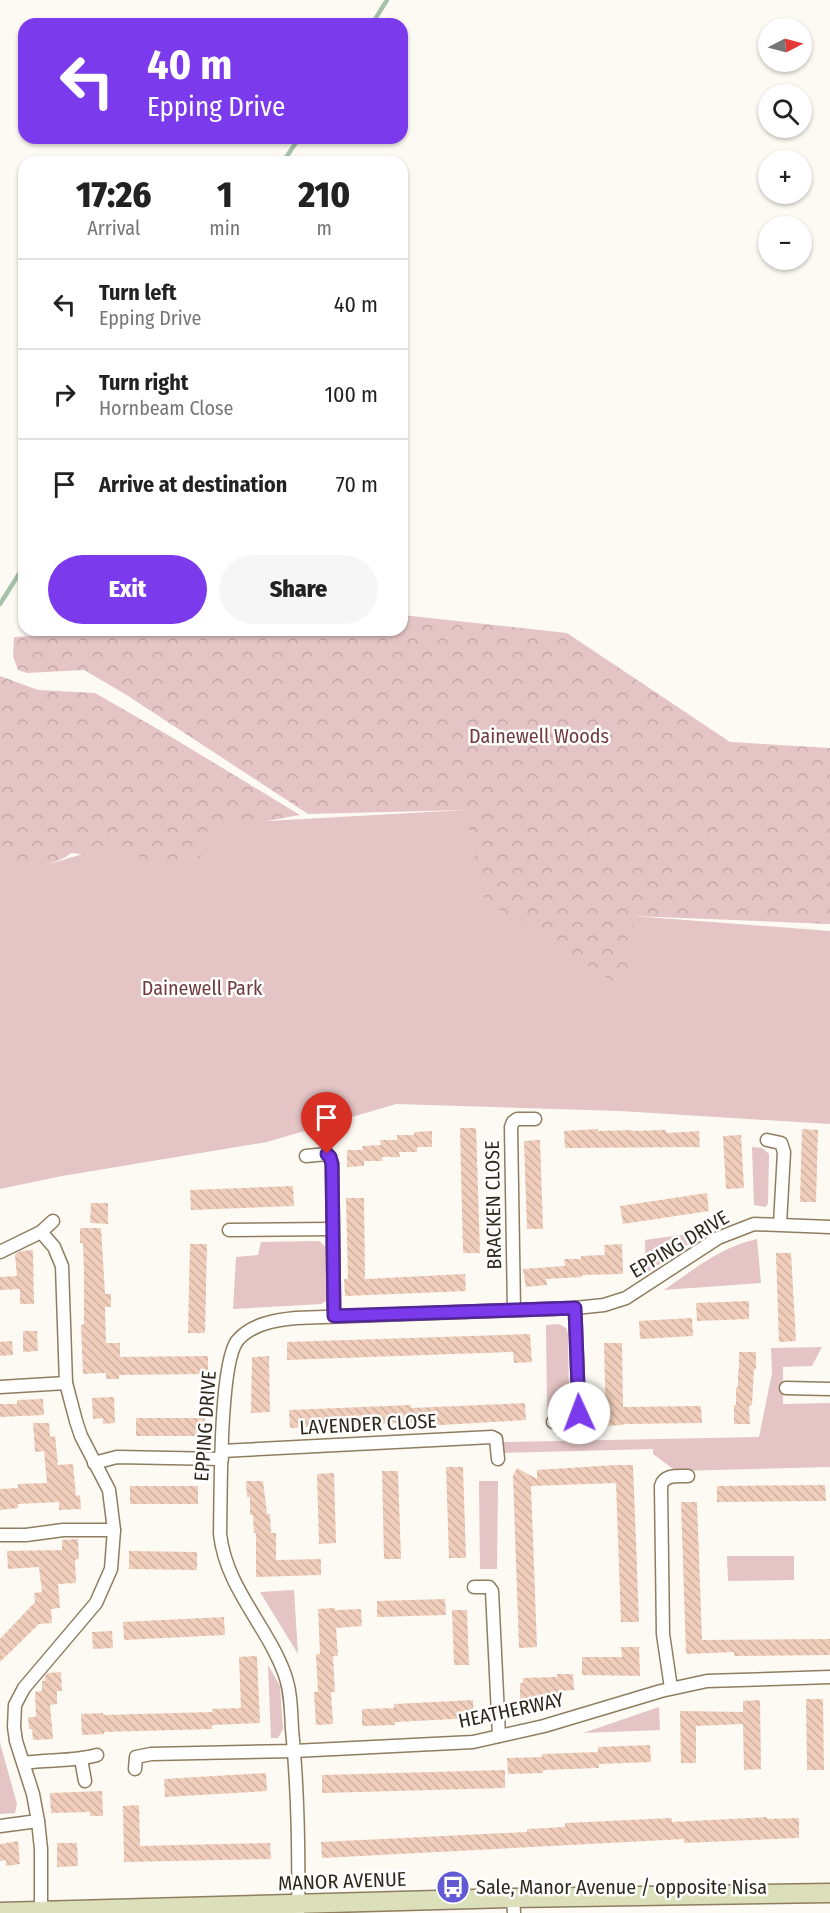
<!DOCTYPE html>
<meta charset="utf-8">
<style>
body{margin:0;font-family:"Fira Sans Condensed",sans-serif;background:#f6f6f6;color:#222;height:100vh;display:flex;flex-direction:column;font-size:22px;white-space:nowrap}
*{box-sizing:border-box;margin:0}
p{font-size:20px;color:#767676}
.icon{flex:none;width:33px;height:33px;fill:none;stroke:currentColor;stroke-width:2;stroke-linecap:round;stroke-linejoin:round}
.map{position:relative;flex:1;overflow:hidden}
.drawer{position:absolute;left:18px;top:156px;width:390px;height:480px;display:flex;flex-direction:column;background:#fff;border-radius:18px;box-shadow:0 2px 4px #0004}
.drawer>*{flex:none}
.guide{position:absolute;left:18px;top:18px;width:390px;height:126px;border-radius:18px;box-shadow:0 2px 4px #0004;background:#7c3aed;color:#fff;overflow:hidden}
.needle{width:39px;rotate:84deg}
.fabs{position:absolute;left:758px;top:18px;display:grid;gap:12px}
.fabs a{display:grid;place-items:center;width:54px;height:54px;border-radius:50%;background:#fff;box-shadow:0 2px 4px #0004;font-size:30px}
.pin{position:absolute;display:grid;place-items:center;width:51px;height:51px;color:#fff;margin:-62px -26px;border-radius:50% 50% 50% 0;rotate:-45deg;box-shadow:0 0 6px #0007}
.pin .icon{rotate:45deg}
.me{position:absolute;width:66px;margin:-33px;rotate:358deg;stroke-linejoin:round;filter:drop-shadow(0 0 4px #0008)}
.turn{display:flex;align-items:center;gap:21px;height:126px;padding:0 30px;font-size:27px}
.turn .icon{width:78px;height:78px;stroke-width:2.5}
.turn b{display:block;font-size:42px;line-height:51px}
.eta{display:flex;justify-content:space-evenly;align-items:center;height:102px;text-align:center}
.eta b{font-size:36px;font-weight:800;line-height:42px}
.action{display:flex;gap:12px;margin-top:auto;padding:12px 30px}
.action a{flex:1;height:69px;border-radius:36px;background:#7c3aed;color:#fff;font-size:24px;font-weight:800;line-height:69px;text-align:center}
.action a+a{background:#f6f6f6;color:#222}
ul{padding:0;list-style:none}
li{display:flex;align-items:center;gap:18px;height:90px;padding:0 30px;border-top:2px solid #e0e0e0}
li div{flex:1}
li b{display:block;font-size:22px}
li em{font-style:normal}
.map>svg:first-child{display:block}
.green{fill:#e4c4c4}
.forest{fill:url(#forest-crowns)}
.lines{fill:none;stroke-linecap:round;stroke-linejoin:round}
.stream{stroke:#a6c2a9;stroke-width:4.5}
.building{fill:url(#building-back-hatch)}
.street-casing{stroke:#8e7e5f;stroke-width:15}
.secondary-casing{stroke:#8e7e5f;stroke-width:21}
.street{stroke:#fff;stroke-width:12}
.secondary{stroke:#dce0ba;stroke-width:18}
.route-casing{stroke:#51269a;stroke-width:15}
.route{stroke:#7c3aed;stroke-width:10}
.labels{text-anchor:middle;stroke-width:5;stroke-linejoin:round;paint-order:stroke}
.park-label{font-size:20px;fill:#713b3d;stroke:#fff}
.street-label{font-size:20px;fill:#2f291c;stroke:#fff}
.poi-label{font-size:20px;fill:#2f291c;stroke:#fff;text-anchor:start}
</style>
<div class="map">
<svg width="830" height="1913" viewBox="0 0 830 1913">
<defs>
<pattern id="forest-crowns" width="20" height="18" patternUnits="userSpaceOnUse" patternTransform="scale(1.5)"><rect width="20" height="18" fill="#e4c4c4"/><path d="M2 6a3 3 0 1 1 6 0M12 15a3 3 0 1 1 6 0" fill="none" stroke="#c4a8a8"/></pattern>
<pattern id="building-back-hatch" width="6" height="6" patternUnits="userSpaceOnUse" patternTransform="scale(1.5)"><rect width="6" height="6" fill="#f0cebb"/><path d="M-1 5l2 2M0 0l6 6M5-1l2 2" fill="none" stroke="#ceb1a0"/></pattern>
</defs>
<rect width="100%" height="100%" fill="#fdfaf3"/>
<g class="green">
<polygon points="465,810 633,916 830,931 830,1124 620,1111 396,1104 267,1142 62,1176 0,1189 0,866 53,863 175,826"/>
<polygon points="752,1147 762,1148 769,1154 768,1203 766,1207 754,1205"/>
<polygon points="708,1231 646,1273 645,1240"/>
<path d="M757,1239L761,1283L664,1290C694,1269 721,1247 757,1239Z"/>
<polygon points="319,1241 326,1247 327,1295 326,1301 321,1304 233,1309 236,1257 258,1255 261,1242"/>
<polygon points="559,1324 566,1328 568,1334 569,1397 573,1397 573,1403 566,1408 547,1409 546,1325"/>
<polygon points="822,1347 812,1366 783,1367 783,1404 830,1403 830,1467 676,1471 653,1454 653,1449 503,1453 503,1442 759,1437 772,1373 771,1348"/>
<polygon points="479,1481 498,1481 497,1569 480,1569"/>
<polygon points="727,1556 794,1556 794,1580 728,1581"/>
<polygon points="294,1590 298,1654 260,1592"/>
<polygon points="268,1665 280,1686 283,1729 278,1738 271,1738"/>
<polygon points="659,1707 660,1730 583,1733"/>
<polygon points="0,1743 17,1804 15,1813 0,1814"/>
</g>
<g class="forest">
<polygon points="402,615 567,633 730,742 830,748 830,924 634,916 628,991 485,901 465,810 308,814 125,694 84,670 27,673 18,670 13,656 14,637 136,630 402,630"/>
<path d="M0,676L38,690L95,693L168,735L300,815L200,833L201,858L145,861L124,846L103,857L71,853C52,869 24,865 0,866Z"/>
</g>
<g class="lines">
<g class="stream">
<polyline points="372,24 387,0"/>
<polyline points="283,162 299,138"/>
<polyline points="0,604 24,566"/>
</g>
</g>
<g class="building">
<polygon points="460,1128 476,1128 480,1253 463,1253"/>
<polygon points="598,1129 598,1131 633,1130 632,1131 666,1130 666,1133 699,1131 700,1147 565,1148 564,1131"/>
<polygon points="802,1129 818,1130 816,1202 800,1202"/>
<polygon points="432,1131 432,1147 417,1147 417,1152 399,1152 400,1157 382,1157 382,1161 364,1161 364,1166 347,1167 347,1150 363,1150 362,1146 381,1145 380,1140 397,1140 397,1135 414,1135 414,1132"/>
<polygon points="741,1135 744,1188 726,1189 723,1136"/>
<polygon points="540,1140 543,1229 527,1229 524,1141"/>
<polygon points="293,1186 294,1206 191,1210 190,1190"/>
<polygon points="707,1193 709,1211 623,1224 620,1206"/>
<polygon points="346,1198 364,1198 365,1279 465,1274 466,1291 345,1296 344,1279 348,1279"/>
<polygon points="91,1203 108,1203 108,1224 90,1223"/>
<polygon points="80,1228 101,1228 105,1294 111,1294 111,1307 105,1307 106,1343 120,1343 120,1357 208,1356 208,1374 119,1375 119,1379 106,1379 106,1373 83,1374 81,1325 84,1324 84,1271 83,1243 80,1243"/>
<polygon points="190,1244 207,1244 205,1333 188,1333"/>
<polygon points="622,1244 623,1274 582,1275 582,1277 546,1279 547,1285 526,1287 523,1269 565,1266 564,1259 581,1259 581,1256 605,1255 604,1245"/>
<polygon points="33,1250 34,1304 20,1304 20,1289 0,1290 0,1277 17,1276 15,1254 21,1251"/>
<polygon points="776,1253 791,1253 796,1341 779,1342"/>
<polygon points="749,1301 749,1319 697,1321 696,1303"/>
<polygon points="692,1318 693,1336 640,1339 639,1321"/>
<polygon points="23,1331 37,1331 38,1351 23,1352"/>
<polygon points="530,1334 532,1362 514,1363 513,1352 287,1360 287,1342"/>
<polygon points="12,1341 13,1355 0,1356 0,1342"/>
<polygon points="604,1343 622,1343 623,1407 701,1406 702,1423 623,1424 623,1425 606,1426"/>
<polygon points="739,1352 756,1352 756,1369 754,1369 752,1405 749,1406 750,1424 734,1424 734,1405 736,1405 736,1387 738,1387 738,1370 739,1370"/>
<polygon points="269,1356 270,1412 251,1413 252,1357"/>
<polygon points="114,1397 115,1423 103,1424 103,1418 93,1419 92,1398"/>
<polygon points="43,1399 44,1415 0,1417 0,1404 17,1404 17,1400"/>
<polygon points="525,1403 526,1420 424,1426 424,1422 290,1428 289,1410 411,1405 411,1408"/>
<rect x="136" y="1418" width="69" height="18"/>
<polygon points="33,1423 49,1423 50,1437 55,1436 58,1465 73,1464 76,1496 80,1495 81,1509 59,1510 59,1502 18,1504 18,1508 0,1510 0,1489 18,1488 18,1484 47,1483 44,1451 35,1452"/>
<polygon points="616,1465 633,1465 639,1622 621,1622 616,1483 531,1486 537,1647 519,1648 513,1476 517,1468 537,1479 537,1470"/>
<polygon points="446,1467 463,1467 466,1558 449,1558"/>
<polygon points="382,1471 398,1471 401,1559 384,1559"/>
<polygon points="334,1473 336,1543 319,1544 317,1474"/>
<polygon points="246,1481 263,1481 267,1514 270,1514 271,1533 276,1533 276,1560 321,1559 321,1575 256,1577 256,1533 254,1533 253,1515 250,1515 250,1497 247,1497"/>
<polygon points="825,1485 826,1501 717,1502 717,1486"/>
<rect x="130" y="1486" width="68" height="18"/>
<polygon points="681,1502 697,1502 702,1640 830,1639 830,1655 734,1656 734,1652 686,1654"/>
<polygon points="78,1539 79,1559 75,1560 76,1583 58,1584 60,1608 51,1609 52,1623 39,1624 0,1662 0,1639 35,1602 34,1593 42,1592 39,1567 8,1569 7,1551 62,1550 62,1540"/>
<polygon points="129,1551 197,1552 197,1570 129,1569"/>
<polygon points="445,1599 446,1615 377,1617 377,1601"/>
<polygon points="335,1608 335,1610 361,1609 362,1626 336,1628 338,1656 333,1656 335,1692 331,1692 333,1724 316,1725 314,1692 318,1692 316,1654 320,1654 318,1609"/>
<polygon points="452,1610 467,1610 469,1665 454,1665"/>
<polygon points="224,1617 225,1635 124,1640 123,1622"/>
<polygon points="112,1631 113,1648 93,1649 92,1632"/>
<polygon points="621,1647 639,1647 640,1676 582,1675 582,1657 622,1657"/>
<polygon points="257,1656 260,1723 212,1725 212,1729 104,1732 104,1734 82,1735 81,1714 103,1713 103,1715 212,1712 212,1709 241,1708 239,1657"/>
<polygon points="61,1672 62,1691 57,1691 57,1704 50,1705 53,1739 33,1740 32,1729 29,1729 28,1717 36,1717 35,1692 42,1691 42,1681 45,1681 45,1676 48,1673"/>
<polygon points="557,1674 573,1674 574,1690 559,1691 560,1695 540,1695 540,1700 520,1700 520,1683 523,1683 523,1678 557,1677"/>
<polygon points="806,1699 823,1699 824,1770 807,1770"/>
<polygon points="473,1700 474,1718 395,1722 395,1725 362,1726 362,1709 394,1708 394,1704"/>
<polygon points="760,1700 761,1769 744,1770 743,1724 696,1726 696,1763 681,1763 680,1711 743,1712 743,1701"/>
<polygon points="650,1745 651,1762 599,1764 599,1768 543,1770 543,1773 508,1774 507,1758 542,1757 542,1754 598,1752 598,1754 598,1747"/>
<polygon points="505,1770 505,1788 322,1793 322,1775"/>
<polygon points="266,1773 267,1791 165,1797 164,1779"/>
<polygon points="102,1791 103,1816 90,1816 90,1812 51,1813 50,1793"/>
<polygon points="139,1805 140,1846 270,1843 271,1859 124,1862 123,1806"/>
<polygon points="767,1817 767,1819 799,1818 799,1838 684,1843 684,1839 322,1858 321,1842 527,1832 527,1829 565,1827 565,1823 672,1818 672,1822"/>
<polygon points="18,1841 20,1864 6,1866 6,1860 0,1861 0,1844"/>
<polygon points="57,1843 77,1843 78,1866 57,1867"/>
</g>
<g class="lines">
<defs>
<g id="street">
<polyline points="767,1140 781,1143 784,1152 780,1224"/>
<polyline points="306,1156 327,1154 330,1157 332,1164 334,1316"/>
<polyline points="229,1230 331,1229"/>
<polyline points="0,1252 41,1232 53,1221"/>
<polyline points="514,1310 511,1127 513,1122 517,1119 535,1119"/>
<polyline points="0,1387 66,1383"/>
<polyline points="786,1388 830,1389"/>
<polyline points="553,1422 574,1419 579,1413 575,1308"/>
<polyline points="222,1451 492,1437 496,1439 498,1459"/>
<polyline points="94,1463 117,1457 222,1459"/>
<polyline points="0,1535 26,1535 63,1530 114,1530"/>
<polyline points="474,1587 489,1587 492,1591 499,1736"/>
<path d="M671,1688L663,1634L661,1486C664,1474 678,1476 688,1476"/>
<polyline points="81,1759 85,1781"/>
<path d="M24,1763C48,1759 73,1762 97,1755"/>
<polyline points="135,1769 136,1757 151,1754 294,1751 473,1742 544,1726 661,1691 707,1681 830,1677"/>
<polyline points="0,1826 38,1821"/>
<polyline points="513,1898 514,1913"/>
<polyline points="41,1912 41,1849 38,1821 33,1794 16,1741 14,1727 15,1705 24,1688 96,1603 111,1569 114,1530 109,1490 81,1436 76,1421 66,1383 62,1266 54,1247 41,1232"/>
<path d="M298,1913C299,1852 298,1790 292,1729C291,1711 291,1692 285,1675C267,1625 226,1588 220,1534C221,1498 219,1366 237,1341C251,1324 275,1320 296,1318L575,1308L604,1305L626,1298L718,1238L754,1224L830,1227"/>
</g>
<polyline id="secondary" points="0,1912 513,1898 830,1893"/>
</defs>
<use href="#street" class="street-casing"/>
<use href="#secondary" class="secondary-casing"/>
<use href="#street" class="street"/>
<use href="#secondary" class="secondary"/>
</g>
<g class="lines">
<defs>
<polyline id="route" points="327,1154 330,1157 332,1164 334,1316 575,1308 579,1413"/>
</defs>
<use href="#route" class="route-casing"/>
<use href="#route" class="route"/>
</g>
<defs>
<symbol id="bus-disc" viewBox="-11 -11 22 22"><circle r="9.5" fill="#615ad3" stroke="#fff"/><path d="M-5-6H5V4H4V6H2V4H-2V6H-4V4H-5ZM-3.5-4V0h7V-4ZM-3.5 1.2v1.5H-2V1.2ZM2 1.2v1.5H3.5V1.2Z" fill="#fff"/></symbol>
</defs>
<g fill-rule="evenodd">
<use href="#bus-disc" x="434" y="1868" width="38" height="38"/>
</g>
<g class="labels">
<g class="park-label">
<text x="539" y="743">Dainewell Woods</text>
<text x="202" y="995">Dainewell Park</text>
</g>
<g class="street-label">
<text transform="translate(493 1205) rotate(-91)" y="7">BRACKEN CLOSE</text>
<text transform="translate(679 1244) rotate(-31)" y="7">EPPING DRIVE</text>
<text transform="translate(368 1424) rotate(-3)" y="7">LAVENDER CLOSE</text>
<text transform="translate(205 1426) rotate(-86)" y="7">EPPING DRIVE</text>
<text transform="translate(511 1710) rotate(-12)" y="7">HEATHERWAY</text>
<text transform="translate(342 1881) rotate(-2)" y="7">MANOR AVENUE</text>
</g>
<g class="poi-label">
<text x="476" y="1894">Sale, Manor Avenue / opposite Nisa</text>
</g>
</g>
</svg>
<div class="fabs">
<a><svg class="needle" viewBox="-14 -14 28 28"><path d="M0-13l5 13h-10z" fill="#e53935"/><path d="M0 13l5-13h-10z" fill="#767676"/></svg></a>
<a><svg class="icon" aria-label="search" viewBox="0 0 24 24"><circle cx="10" cy="10" r="6"/><path d="M15 15l6 6"/></svg></a>
<a>+</a>
<a>−</a>
</div>
<div class="pin" style="left:327px;top:1154px;background:#d93025"><svg class="icon" aria-label="arrive" viewBox="0 0 24 24"><path d="M6 21V4h12l-3 4 3 4H6"/></svg></div>
<svg class="me" style="left:579px;top:1413px" viewBox="-20 -20 40 40"><circle r="19" fill="#fff"/><path d="M0-13L10 11 0 6-10 11z" fill="#7c3aed"/></svg>
<div class="guide">
<div class="turn"><svg class="icon" aria-label="left" viewBox="0 0 24 24"><path d="M17 20v-9H6M10 6l-5 5 5 5"/></svg><div><b>40 m</b>Epping Drive</div></div>
</div>
<section class="drawer">
<div class="eta">
<div><b>17:26</b><p>Arrival</p></div>
<div><b>1</b><p>min</p></div>
<div><b>210</b><p>m</p></div>
</div>
<ul>
<li><svg class="icon" aria-label="left" viewBox="0 0 24 24"><path d="M17 20v-9H6M10 6l-5 5 5 5"/></svg><div><b>Turn left</b><p>Epping Drive</p></div><em>40 m</em></li>
<li><svg class="icon" aria-label="right" viewBox="0 0 24 24"><path d="M7 20v-9h11M14 6l5 5-5 5"/></svg><div><b>Turn right</b><p>Hornbeam Close</p></div><em>100 m</em></li>
<li><svg class="icon" aria-label="arrive" viewBox="0 0 24 24"><path d="M6 21V4h12l-3 4 3 4H6"/></svg><div><b>Arrive at destination</b></div><em>70 m</em></li>
</ul>
<div class="action"><a>Exit</a><a>Share</a></div>
</section>
</div>
